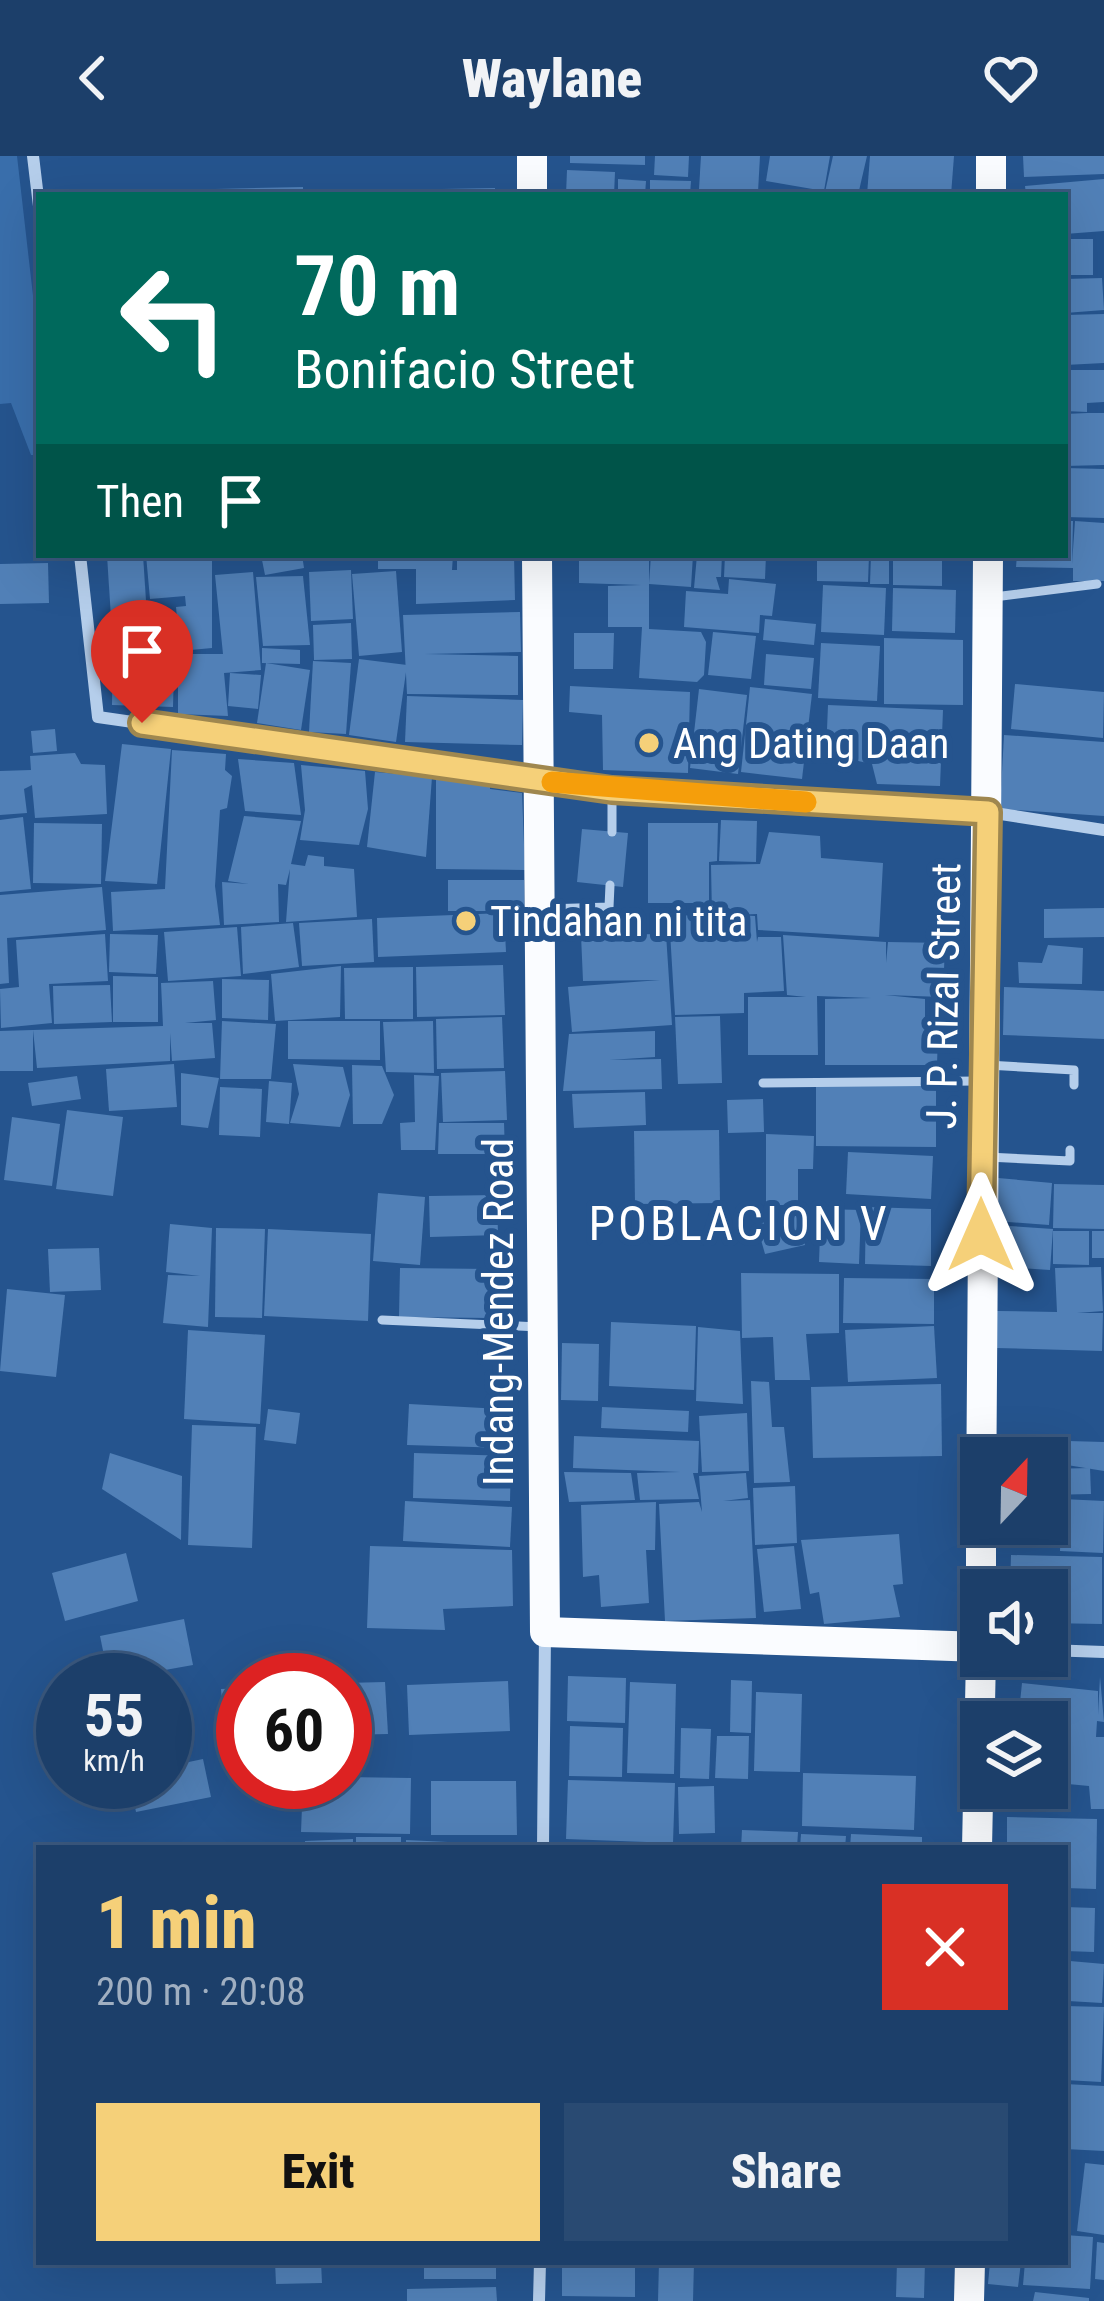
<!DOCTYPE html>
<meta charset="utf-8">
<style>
body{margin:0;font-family:"Roboto Condensed",sans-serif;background:#294a72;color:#f1f3f6;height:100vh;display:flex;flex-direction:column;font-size:45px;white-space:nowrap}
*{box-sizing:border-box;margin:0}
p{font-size:39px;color:#a0afc1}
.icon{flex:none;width:66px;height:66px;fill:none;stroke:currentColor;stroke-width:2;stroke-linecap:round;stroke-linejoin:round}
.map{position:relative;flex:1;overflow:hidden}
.sheet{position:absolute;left:36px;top:1689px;width:1032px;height:420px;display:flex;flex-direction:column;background:#1c3f6a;border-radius:0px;box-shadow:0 12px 48px #0002,0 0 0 3px #3a587e}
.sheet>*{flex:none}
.top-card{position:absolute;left:36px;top:36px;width:1032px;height:366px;border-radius:0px;box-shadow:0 12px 48px #0002,0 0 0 3px #3a587e;background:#00695c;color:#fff;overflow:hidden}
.needle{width:78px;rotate:22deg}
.buttons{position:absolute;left:960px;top:1281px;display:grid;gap:24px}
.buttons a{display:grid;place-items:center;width:108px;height:108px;border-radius:0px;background:#1c3f6a;box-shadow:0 12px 48px #0002,0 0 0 3px #3a587e;font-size:60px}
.speed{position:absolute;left:36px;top:1497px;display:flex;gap:24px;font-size:60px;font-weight:700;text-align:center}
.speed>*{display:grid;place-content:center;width:156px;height:156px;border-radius:50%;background:#1c3f6a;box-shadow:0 12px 48px #0002,0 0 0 3px #3a587e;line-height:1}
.speed small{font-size:30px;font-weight:400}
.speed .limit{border:18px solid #d22;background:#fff;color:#111}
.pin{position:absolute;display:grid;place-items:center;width:102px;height:102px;color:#fff;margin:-123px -51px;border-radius:50% 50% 50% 0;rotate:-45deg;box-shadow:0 0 12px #0007}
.pin .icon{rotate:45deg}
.me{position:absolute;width:132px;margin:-66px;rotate:0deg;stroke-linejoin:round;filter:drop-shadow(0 0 9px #0008)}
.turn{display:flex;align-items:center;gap:42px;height:252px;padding:0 60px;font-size:54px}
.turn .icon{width:156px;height:156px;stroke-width:2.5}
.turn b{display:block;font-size:84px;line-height:102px}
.then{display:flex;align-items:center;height:114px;padding:0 60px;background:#0003;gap:24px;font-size:45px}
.round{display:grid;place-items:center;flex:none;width:126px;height:126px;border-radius:0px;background:#294a72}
.head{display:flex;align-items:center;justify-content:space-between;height:204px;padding:0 60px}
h1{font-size:72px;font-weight:800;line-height:90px;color:#f5d079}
.button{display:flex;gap:24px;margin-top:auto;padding:24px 60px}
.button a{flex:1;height:138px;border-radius:0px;background:#f5d079;color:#111;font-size:48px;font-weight:800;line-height:138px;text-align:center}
.button a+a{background:#294a72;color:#f1f3f6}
header{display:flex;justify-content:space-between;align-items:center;height:156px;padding:0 60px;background:#1c3f6a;font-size:54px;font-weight:800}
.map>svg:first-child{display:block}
.green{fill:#396eab}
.building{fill:#5180b7}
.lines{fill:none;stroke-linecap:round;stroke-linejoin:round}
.lane{stroke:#b5ceeb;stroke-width:9}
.street{stroke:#b5ceeb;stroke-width:12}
.primary{stroke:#fafcff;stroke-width:30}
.route-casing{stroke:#9f874f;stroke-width:30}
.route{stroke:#f5d079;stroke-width:21}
.slow{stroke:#f59e0b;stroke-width:21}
.poi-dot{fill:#f5d079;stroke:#25548e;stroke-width:4.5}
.labels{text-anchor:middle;stroke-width:12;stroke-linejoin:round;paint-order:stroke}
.poi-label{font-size:42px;fill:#fff;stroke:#25548e;text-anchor:start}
.street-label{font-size:42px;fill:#fff;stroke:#25548e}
.quarter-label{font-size:48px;letter-spacing:3px;fill:#fff;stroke:#25548e}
</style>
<header><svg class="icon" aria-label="back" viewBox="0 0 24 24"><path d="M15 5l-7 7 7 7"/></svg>Waylane<svg class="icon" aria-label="heart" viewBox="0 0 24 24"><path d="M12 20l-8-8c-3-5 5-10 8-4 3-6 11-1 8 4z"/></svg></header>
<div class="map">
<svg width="1104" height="2145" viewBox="0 0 1104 2145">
<rect width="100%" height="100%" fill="#25548e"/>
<polygon class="green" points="0,0 17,0 39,192 39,299 31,299 11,247 0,248"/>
<g class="building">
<polygon points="570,0 645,0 645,9 570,7"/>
<polygon points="655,0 689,0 688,21 654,19"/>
<polygon points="701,0 760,0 758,36 699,33"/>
<polygon points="770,0 830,0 824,35 766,25"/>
<polygon points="833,0 867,0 858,39 825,36"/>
<polygon points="870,0 954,0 951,39 867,39"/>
<polygon points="1023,0 1104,0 1104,18 1024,21"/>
<polygon points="567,14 615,16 614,39 566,39"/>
<polygon points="618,23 646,25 645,39 618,39"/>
<polygon points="1104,23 1104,75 1065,78 1065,39 1026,39 1025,30"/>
<polygon points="650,24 691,25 690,39 650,39"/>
<polygon points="303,31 303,39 216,39 215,33"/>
<polygon points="495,32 495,39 388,39 388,34"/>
<rect x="1065" y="83" width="28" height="36"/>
<polygon points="1102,122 1104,154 1065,157 1065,123"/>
<polygon points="1104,158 1104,207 1065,209 1065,159"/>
<polygon points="1065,214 1104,214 1104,246 1087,247 1087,256 1065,255"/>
<polygon points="1087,257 1104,257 1104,309 1065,310 1065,258"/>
<polygon points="1065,312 1104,313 1104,362 1065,361"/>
<polygon points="1065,365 1073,365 1072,408 1075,365 1104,367 1104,425 1073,425 1073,412 1016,411 1017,399 1065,399"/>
<polygon points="107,399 143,399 147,460 111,462"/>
<polygon points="146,399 212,399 212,492 180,495 176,451 186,450 185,440 150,443"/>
<polygon points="261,399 302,399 304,412 265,419"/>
<polygon points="378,399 453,399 452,414 457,414 457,399 514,399 515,444 416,448 416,413 378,413"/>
<polygon points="579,399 649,399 649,473 701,476 706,486 704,519 697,526 639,522 642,471 608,471 608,430 641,429 579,427"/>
<polygon points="651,399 693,399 691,431 649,428"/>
<polygon points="697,399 722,399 721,421 716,421 720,434 694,432"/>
<polygon points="725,399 766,399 765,423 724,421"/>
<polygon points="817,399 869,400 868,426 817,425"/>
<polygon points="871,399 889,399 889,428 870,428"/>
<polygon points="893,399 942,399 942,430 893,429"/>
<polygon points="48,407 49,447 0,448 0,408"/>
<polygon points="351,414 353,463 311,465 309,416"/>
<polygon points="396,415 402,496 359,500 352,418"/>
<polygon points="253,416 261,514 224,517 228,560 178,558 178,498 223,498 215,419"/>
<polygon points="303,420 310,489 263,490 256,421"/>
<polygon points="729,423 776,428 772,460 760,459 759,477 684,471 686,435 728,438"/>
<polygon points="823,429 886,432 884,479 821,476"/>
<polygon points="893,432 956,434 955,477 892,475"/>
<polygon points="520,456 521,496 425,498 518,500 518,539 407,538 403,459"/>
<polygon points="765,463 816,468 814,489 763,484"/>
<polygon points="351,467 352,503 314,504 313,469"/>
<polygon points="713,476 756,480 751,523 708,519"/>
<polygon points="574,477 614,477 613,513 574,513"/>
<polygon points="113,479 175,481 173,551 112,549"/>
<polygon points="884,482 963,484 963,549 884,548"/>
<polygon points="821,487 880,490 877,545 818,542"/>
<polygon points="262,492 300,494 300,508 262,507"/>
<polygon points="766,498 814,502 811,533 764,529"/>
<polygon points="359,503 407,509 396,586 349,579"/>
<polygon points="313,505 351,507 346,578 309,576"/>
<polygon points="266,507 310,514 301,574 257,567"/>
<polygon points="230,517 261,519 258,553 228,550"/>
<polygon points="1015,528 1104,536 1103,582 1011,573"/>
<polygon points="570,530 690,536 688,617 603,614 602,559 569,556"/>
<polygon points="750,531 812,538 802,623 741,616"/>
<polygon points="699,533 747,539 738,618 690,612"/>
<polygon points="407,540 523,544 522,589 405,586"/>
<polygon points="828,549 943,554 940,630 877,628 872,608 826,598"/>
<polygon points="55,573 57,595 33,597 31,575"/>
<polygon points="1004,579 1104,586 1104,660 1000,653"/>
<polygon points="122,588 171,593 157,728 105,725"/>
<polygon points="172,594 226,598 225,614 232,620 227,652 220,654 215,730 220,769 113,775 111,736 165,733"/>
<polygon points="75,597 81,608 105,609 107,658 35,662 32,629 24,633 27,657 0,659 0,615 31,614 30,600"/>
<polygon points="238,603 294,607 301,659 245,655"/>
<polygon points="301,609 365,615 368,653 359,689 300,684 305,654"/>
<polygon points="375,616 432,621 426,701 367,691"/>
<polygon points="436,618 490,623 490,633 522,637 525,714 436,713"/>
<polygon points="244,660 301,665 291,708 305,710 308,699 324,701 324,710 354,713 357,761 286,766 290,713 286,729 278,728 279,766 224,769 222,726 249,728 228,725"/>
<polygon points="23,661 31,733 0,736 0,664"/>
<polygon points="721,664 757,665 756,706 719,705"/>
<polygon points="34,667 102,668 101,728 33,727"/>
<polygon points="648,667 718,667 717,705 709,706 709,747 648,747"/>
<polygon points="582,673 628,677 623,731 577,726"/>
<polygon points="769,676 820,680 821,702 883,707 879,781 758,774 757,758 733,759 755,760 757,786 758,781 781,781 784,835 744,837 744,857 675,859 669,759 712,760 711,709 760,708"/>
<rect x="448" y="724" width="76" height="31"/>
<polygon points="102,731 106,774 7,782 9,827 0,828 0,739"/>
<polygon points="1104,752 1104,781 1044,782 1044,753"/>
<polygon points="504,757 506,796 378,801 377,762"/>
<polygon points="372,763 374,806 302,810 299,767"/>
<polygon points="293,767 299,811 243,818 241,771"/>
<polygon points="237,771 241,820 168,825 164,776"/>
<polygon points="105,778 108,825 49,828 52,867 1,872 0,833 19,831 16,784"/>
<polygon points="110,778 158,779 156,818 109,816"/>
<polygon points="666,778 672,869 572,876 568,831 660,824 583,825 581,779"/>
<polygon points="783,779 886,786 886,807 888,786 945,787 943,841 885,839 925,843 925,878 938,877 937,909 825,909 825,843 871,842 817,840 818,899 748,899 748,841 806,841 787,839"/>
<polygon points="1048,789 1083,792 1082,828 1019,827 1018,806 1042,807"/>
<polygon points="503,809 505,859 417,861 416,811"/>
<polygon points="341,810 340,861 275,865 271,818"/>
<polygon points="413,811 413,863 345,863 344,812"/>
<polygon points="113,820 158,821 158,866 113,866"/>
<polygon points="222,823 269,824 268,864 222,862"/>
<polygon points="213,825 216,864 185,867 212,867 215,902 172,905 170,877 170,905 37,912 33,874 163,870 161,827"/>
<polygon points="110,829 112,866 54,868 53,830"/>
<polygon points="1004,831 1104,835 1104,883 1003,879"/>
<polygon points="720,860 722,927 678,928 675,861"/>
<polygon points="502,861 504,912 437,913 436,863"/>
<polygon points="222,865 276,868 271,923 220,923"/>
<polygon points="288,865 380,865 380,904 288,903"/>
<polygon points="433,865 434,917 386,916 383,866"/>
<polygon points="33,874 33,915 0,915 0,875"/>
<polygon points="655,875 655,901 609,904 661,903 662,933 563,935 569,878"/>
<polygon points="174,908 177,951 109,955 106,913"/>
<polygon points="293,908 343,911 350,939 340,971 290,967 299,938"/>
<polygon points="352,909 382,910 394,939 382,968 353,968"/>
<polygon points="505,915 507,964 443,966 441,917"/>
<polygon points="181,917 219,922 208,972 181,969"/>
<polygon points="414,919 439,920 435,994 401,994 400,967 415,966"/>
<polygon points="77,920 81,943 32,950 28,927"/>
<polygon points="269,925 292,927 289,968 266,966"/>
<polygon points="816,929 936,929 936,991 816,990"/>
<polygon points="220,931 262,933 260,981 219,979"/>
<polygon points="645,936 646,969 574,972 572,938"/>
<polygon points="763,943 764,976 728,977 727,944"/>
<polygon points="67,954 123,961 113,1040 56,1033"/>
<polygon points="12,961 60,968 52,1030 4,1024"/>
<polygon points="439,967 504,967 505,998 438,998"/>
<polygon points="719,974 720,1047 635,1048 634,975"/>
<polygon points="766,978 814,980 813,1013 798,1013 798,1049 766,1049"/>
<polygon points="848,996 933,1000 931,1043 846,1038"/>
<polygon points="998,1022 1052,1027 1049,1069 995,1065"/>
<polygon points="1054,1028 1104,1029 1104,1073 1053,1072"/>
<polygon points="378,1037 425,1041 420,1109 373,1105"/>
<polygon points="497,1039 498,1079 430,1081 429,1040"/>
<polygon points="866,1051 931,1053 931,1110 865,1108"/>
<polygon points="821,1053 861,1054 859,1108 819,1106"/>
<polygon points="797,1056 805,1089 765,1098 756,1066"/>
<polygon points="170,1068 212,1072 208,1171 163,1167 168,1119 200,1120 166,1116"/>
<polygon points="1009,1070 1053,1073 1050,1114 1007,1111"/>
<polygon points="216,1072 265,1073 262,1162 215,1161"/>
<polygon points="268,1073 371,1078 368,1165 264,1160"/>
<polygon points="1053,1075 1089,1075 1089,1109 1053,1108"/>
<rect x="1092" y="1075" width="12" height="27"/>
<polygon points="99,1092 101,1134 50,1136 48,1093"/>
<polygon points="1101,1111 1103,1155 1077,1157 1103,1157 1102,1195 996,1192 997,1155 1057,1156 1055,1112"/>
<polygon points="400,1112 490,1113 490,1162 399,1161"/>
<polygon points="741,1117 839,1118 839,1177 806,1178 810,1224 775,1224 773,1181 742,1182"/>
<polygon points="844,1122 934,1123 934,1168 843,1167"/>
<polygon points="7,1133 65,1139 56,1221 0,1215"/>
<polygon points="611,1166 696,1170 694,1234 609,1230"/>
<polygon points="934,1170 937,1222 848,1226 845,1174"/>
<polygon points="698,1171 740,1175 743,1248 696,1245"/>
<polygon points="188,1174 265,1179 260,1268 184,1263"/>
<polygon points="562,1187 599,1188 598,1245 561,1244"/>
<polygon points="751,1225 769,1226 772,1271 784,1271 790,1326 754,1327"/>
<polygon points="941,1228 942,1300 813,1302 811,1231"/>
<polygon points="409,1248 501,1253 507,1292 407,1289"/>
<polygon points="602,1251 689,1255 688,1276 601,1272"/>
<polygon points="268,1253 300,1257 296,1288 264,1284"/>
<polygon points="747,1257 749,1315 702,1316 699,1260"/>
<polygon points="192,1269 256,1271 252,1392 188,1389"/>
<polygon points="574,1280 699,1285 698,1317 693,1317 699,1343 640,1344 637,1317 680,1316 573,1312"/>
<polygon points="1068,1285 1104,1286 1104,1315 1067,1309"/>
<polygon points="998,1286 1063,1286 1063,1310 1047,1311 1047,1302 998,1302"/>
<polygon points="110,1297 182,1320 181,1384 102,1333"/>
<polygon points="414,1297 511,1300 510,1345 413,1342"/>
<polygon points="1090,1312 1091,1338 1047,1339 1047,1313"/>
<polygon points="564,1316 631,1317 635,1344 569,1346"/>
<polygon points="746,1317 748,1342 723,1345 750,1344 756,1462 665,1465 659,1348 699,1346 702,1356 699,1320"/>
<polygon points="795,1330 797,1387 755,1389 753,1332"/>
<polygon points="1047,1342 1058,1342 1059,1391 1002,1391 1002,1368 1047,1368"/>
<polygon points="1062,1343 1104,1345 1103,1397 1060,1395"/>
<polygon points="405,1345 512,1351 510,1391 403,1385"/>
<polygon points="656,1346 655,1394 646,1394 649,1447 601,1451 599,1419 583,1421 581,1349"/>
<polygon points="899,1378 903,1428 893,1429 900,1461 824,1468 819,1436 810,1438 801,1384"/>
<polygon points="370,1390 512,1394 513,1450 443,1453 445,1474 367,1472"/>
<polygon points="794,1390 801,1453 764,1456 757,1393"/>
<polygon points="126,1397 138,1445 65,1465 52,1417"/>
<polygon points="1011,1399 1102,1401 1102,1468 1047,1467 1047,1434 1010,1434"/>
<polygon points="184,1463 193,1509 109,1524 100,1480"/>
<polygon points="568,1520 626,1522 625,1567 567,1565"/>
<polygon points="1100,1521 1104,1566 1097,1565 1096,1581 1104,1581 1104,1653 1091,1653 1089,1630 1047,1626 1047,1566 1018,1566 1022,1527 1098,1535 1098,1559"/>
<polygon points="731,1524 752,1525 751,1577 730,1576"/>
<polygon points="508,1525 510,1575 409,1579 407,1529"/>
<polygon points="385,1526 388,1578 345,1579 345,1527"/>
<polygon points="630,1526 676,1528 674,1618 627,1617"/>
<polygon points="243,1532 243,1587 225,1588 221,1533"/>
<polygon points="756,1536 802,1538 800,1616 754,1615"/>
<polygon points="570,1570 623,1572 622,1621 569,1620"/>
<polygon points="681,1572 711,1573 709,1623 680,1622"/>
<polygon points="717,1580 749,1580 748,1623 715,1622"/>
<polygon points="203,1603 211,1641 136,1656 130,1626 165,1626 165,1611"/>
<polygon points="803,1617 916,1620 914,1674 802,1670"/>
<polygon points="345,1621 411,1622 410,1678 301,1676 303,1626 345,1626"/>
<polygon points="568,1624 675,1627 673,1687 566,1683"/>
<polygon points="431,1625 516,1625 517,1679 431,1679"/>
<polygon points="714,1630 715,1677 679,1678 678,1631"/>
<polygon points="1007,1661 1097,1663 1096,1733 1065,1732 1065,1692 1007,1692"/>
<polygon points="742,1674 798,1676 797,1692 741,1692"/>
<polygon points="801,1678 846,1680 845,1692 800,1692"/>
<polygon points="851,1678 922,1681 922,1692 850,1692"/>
<rect x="356" y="1681" width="45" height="11"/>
<polygon points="353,1683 353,1692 305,1692 305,1685"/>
<polygon points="406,1684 448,1686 448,1692 406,1692"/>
<rect x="454" y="1686" width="46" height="6"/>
<polygon points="1065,1751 1095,1752 1094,1796 1065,1795"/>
<polygon points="1070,1805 1104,1808 1102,1847 1068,1845"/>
<polygon points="1065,1850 1104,1851 1101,1926 1065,1924"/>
<polygon points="1065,1928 1104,1930 1104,1995 1065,1993"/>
<polygon points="1085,2007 1104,2009 1104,2079 1077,2075"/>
<polygon points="1065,2079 1093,2081 1090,2133 1023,2129 1025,2106 1065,2106"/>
<polygon points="1097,2086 1104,2087 1104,2124 1095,2123"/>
<polygon points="275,2106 321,2106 322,2127 276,2128"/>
<rect x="424" y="2106" width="72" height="17"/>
<polygon points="562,2106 635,2106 635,2141 562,2140"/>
<polygon points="659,2106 694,2106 693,2145 658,2145"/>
<polygon points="897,2106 925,2106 924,2142 896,2141"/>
<polygon points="990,2106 1021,2106 1018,2131 988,2128"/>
<polygon points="496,2131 497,2145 407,2145 407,2133"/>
<polygon points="1035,2136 1089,2142 1089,2145 1033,2145"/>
</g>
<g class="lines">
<g class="lane">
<polyline points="994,441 1097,428"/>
<polyline points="612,635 612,676"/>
<polyline points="546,753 609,751 610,729"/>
<polyline points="987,909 1074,914 1074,929"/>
<polyline points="763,927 978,925"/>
<polyline points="987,1001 1070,1005 1070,994"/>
<polyline points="382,1164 539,1171"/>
</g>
<g class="street">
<polyline points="33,0 39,50"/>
<polyline points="80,399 98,561 612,635 988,656 1104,674"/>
<polyline points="1047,1494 1104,1496"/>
<polyline points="543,1692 545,1477"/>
<polyline points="539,2145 540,2106"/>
</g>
<g class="primary">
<polyline points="532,0 532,39"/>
<polyline points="991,39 991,0"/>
<polyline points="537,399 545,1476 981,1491"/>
<polyline points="981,1355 988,399"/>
<polyline points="981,1368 981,1434"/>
<polyline points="977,1692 981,1500"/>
<polyline points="969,2145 970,2106"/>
</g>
</g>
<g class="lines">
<defs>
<polyline id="route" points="142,567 612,634 988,656 981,1079"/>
</defs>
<use href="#route" class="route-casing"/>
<use href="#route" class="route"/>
<polyline class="slow" points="552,626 806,646"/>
</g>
<g class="poi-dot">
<circle cx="649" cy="587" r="12"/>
<circle cx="466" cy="765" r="12"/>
</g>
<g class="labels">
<g class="poi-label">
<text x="673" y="602">Ang Dating Daan</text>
<text x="490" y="780">Tindahan ni tita</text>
</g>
<g class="street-label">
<text transform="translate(943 840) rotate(-89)" y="15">J. P. Rizal Street</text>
<text transform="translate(498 1156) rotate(-90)" y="15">Indang-Mendez Road</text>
</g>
<g class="quarter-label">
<text x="739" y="1084">POBLACION V</text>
</g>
</g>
</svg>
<div class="buttons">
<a><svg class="needle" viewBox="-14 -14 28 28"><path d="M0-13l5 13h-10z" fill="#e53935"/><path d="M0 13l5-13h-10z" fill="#a0afc1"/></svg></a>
<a><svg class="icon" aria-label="sound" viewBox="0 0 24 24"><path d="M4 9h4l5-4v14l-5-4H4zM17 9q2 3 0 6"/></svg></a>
<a><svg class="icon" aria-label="layers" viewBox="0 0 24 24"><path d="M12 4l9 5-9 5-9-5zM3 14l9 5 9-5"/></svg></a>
</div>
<div class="speed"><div>55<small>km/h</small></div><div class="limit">60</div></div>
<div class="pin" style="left:142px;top:567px;background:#d93025"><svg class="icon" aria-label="arrive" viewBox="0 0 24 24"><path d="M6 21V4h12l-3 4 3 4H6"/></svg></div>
<svg class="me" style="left:981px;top:1079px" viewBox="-20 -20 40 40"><path d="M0-17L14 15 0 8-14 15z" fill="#f5d079" stroke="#fff" stroke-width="4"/></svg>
<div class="top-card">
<div class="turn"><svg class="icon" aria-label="left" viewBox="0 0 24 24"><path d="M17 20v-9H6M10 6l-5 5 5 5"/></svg><div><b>70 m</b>Bonifacio Street</div></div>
<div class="then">Then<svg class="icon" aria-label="arrive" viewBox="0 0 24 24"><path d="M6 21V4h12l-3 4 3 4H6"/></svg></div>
</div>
<section class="sheet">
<div class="head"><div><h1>1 min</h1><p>200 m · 20:08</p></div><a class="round" style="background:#d93025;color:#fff"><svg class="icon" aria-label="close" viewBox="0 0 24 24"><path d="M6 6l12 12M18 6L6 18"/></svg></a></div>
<div class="button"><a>Exit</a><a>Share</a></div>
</section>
</div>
